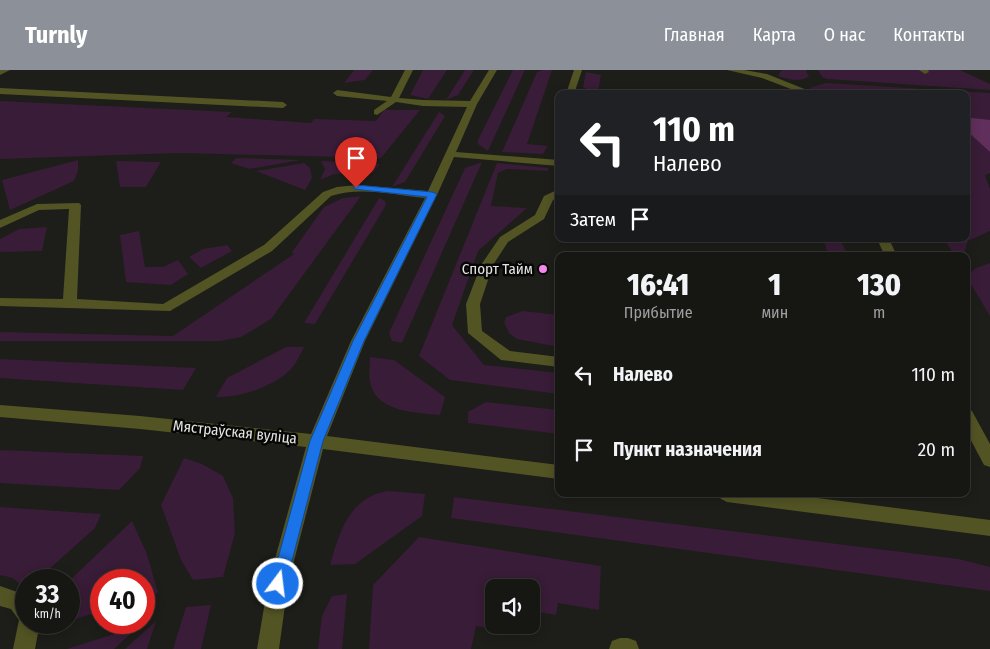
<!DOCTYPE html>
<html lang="ru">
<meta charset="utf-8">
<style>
body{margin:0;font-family:"Fira Sans Condensed",sans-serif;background:#1f1f1c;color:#f1f3f6;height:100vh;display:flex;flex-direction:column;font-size:19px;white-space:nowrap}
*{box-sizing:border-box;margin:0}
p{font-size:16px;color:#9e9fa0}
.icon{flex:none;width:28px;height:28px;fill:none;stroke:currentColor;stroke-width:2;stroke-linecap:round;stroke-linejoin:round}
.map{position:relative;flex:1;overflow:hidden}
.side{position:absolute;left:555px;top:182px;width:415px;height:245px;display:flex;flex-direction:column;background:#161613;border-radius:10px;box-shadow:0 2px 12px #0003,0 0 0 1px #353533}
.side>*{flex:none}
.hud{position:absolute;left:555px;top:20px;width:415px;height:152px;border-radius:10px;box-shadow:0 2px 12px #0003,0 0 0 1px #353533;background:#202124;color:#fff;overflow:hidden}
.buttons{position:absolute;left:485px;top:509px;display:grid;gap:10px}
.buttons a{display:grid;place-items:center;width:55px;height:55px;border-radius:10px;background:#161613;box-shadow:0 2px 12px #0003,0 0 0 1px #353533;font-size:25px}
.speed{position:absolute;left:15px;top:499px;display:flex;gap:10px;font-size:25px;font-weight:700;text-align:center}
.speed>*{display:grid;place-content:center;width:65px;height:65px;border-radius:50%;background:#161613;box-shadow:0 2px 12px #0003,0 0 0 1px #353533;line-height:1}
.speed small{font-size:12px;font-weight:400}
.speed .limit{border:8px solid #d22;background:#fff;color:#111}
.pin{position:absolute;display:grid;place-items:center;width:42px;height:42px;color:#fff;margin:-51px -21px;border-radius:50% 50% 50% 0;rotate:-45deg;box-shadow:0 0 5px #0007}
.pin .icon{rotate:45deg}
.me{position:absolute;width:55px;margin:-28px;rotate:15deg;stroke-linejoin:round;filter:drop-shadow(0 0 4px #0008)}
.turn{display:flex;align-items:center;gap:18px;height:105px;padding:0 15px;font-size:22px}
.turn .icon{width:65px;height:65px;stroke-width:2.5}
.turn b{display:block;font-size:35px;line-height:42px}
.then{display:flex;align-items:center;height:48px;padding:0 15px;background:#0003;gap:10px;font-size:19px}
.eta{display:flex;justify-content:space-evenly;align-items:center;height:85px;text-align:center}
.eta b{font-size:30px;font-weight:800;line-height:35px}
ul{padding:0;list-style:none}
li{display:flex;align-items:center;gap:15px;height:75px;padding:0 15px}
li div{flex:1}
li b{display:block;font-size:19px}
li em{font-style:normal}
header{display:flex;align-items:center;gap:30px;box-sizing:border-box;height:70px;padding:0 25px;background:#8c9099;color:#fff}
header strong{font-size:24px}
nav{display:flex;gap:28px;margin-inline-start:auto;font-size:18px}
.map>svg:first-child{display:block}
.green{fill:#391c37}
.forest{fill:#602f5c}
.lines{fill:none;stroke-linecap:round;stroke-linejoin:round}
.minor{fill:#525424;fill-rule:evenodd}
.route{fill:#1a73e8;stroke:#114b97}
.poi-dot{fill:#f688ed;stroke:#070706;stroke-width:2}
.labels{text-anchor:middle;stroke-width:5;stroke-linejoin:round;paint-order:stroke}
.poi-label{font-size:15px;fill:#e4e4e2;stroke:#070706;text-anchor:end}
.street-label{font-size:15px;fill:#e4e4e2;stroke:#070706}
</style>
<header>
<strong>Turnly</strong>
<nav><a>Главная</a><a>Карта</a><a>О нас</a><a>Контакты</a></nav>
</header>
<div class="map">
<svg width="990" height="579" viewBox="0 0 990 579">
<rect width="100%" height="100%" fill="#1d1d19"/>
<g class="green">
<polygon points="354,0 373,0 365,10 344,13"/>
<polygon points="423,0 447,0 428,29 410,25"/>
<polygon points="465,0 474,0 458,25 446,30"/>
<polygon points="513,0 525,0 488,81 478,74 478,70"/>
<polygon points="542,0 552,0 527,74 548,76 543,84 502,82 537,2"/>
<path d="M782,0H806L809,7C797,12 790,10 778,6Z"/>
<polygon points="818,0 960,0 990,14 990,20 827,9 822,7"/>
<polygon points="586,2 601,5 598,22 591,22 583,17"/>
<polygon points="826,13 990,23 990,103 985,105 990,119 990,161 968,171 963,186 955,186 944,169 966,169 966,24 822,24 809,18"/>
<polygon points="0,31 232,42 226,47 311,53 314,49 318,49 376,51 384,40 420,40 381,88 180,83 0,89"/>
<polygon points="439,42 445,46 405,112 392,117"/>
<polygon points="236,88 301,90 249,99 231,93"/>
<polygon points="78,90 78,101 74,111 10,140 2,110"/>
<polygon points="116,91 161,92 146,117 120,117"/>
<polygon points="321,91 380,94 373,103 334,104 320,110 325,99"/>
<polygon points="482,92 402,273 392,271 389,263 465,98"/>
<polygon points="304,93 310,98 312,108 305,120 256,101"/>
<polygon points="497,93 548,98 548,101 507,99 498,103 491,136 527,138 478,181 452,255 484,295 559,303 559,324 450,310 419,286"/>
<polygon points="361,126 271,249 241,267 220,271 0,271 0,262 173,266 294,184 292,182 324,137 343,128"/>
<polygon points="379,128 385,131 386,135 315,254 304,253"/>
<polygon points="47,157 42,181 0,182 0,169 19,159"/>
<polygon points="139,161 145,197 163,197 178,190 188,204 171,215 126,212 120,165"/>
<polygon points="823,169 840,169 848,186 829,186"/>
<polygon points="227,175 232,181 201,198 189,187 203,179"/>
<polygon points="990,193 990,246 966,206 976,198"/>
<polygon points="523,241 559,245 559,277 517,269 509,263 504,252 506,247"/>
<path d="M286,277H304C300,284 297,292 292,298C276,316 240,328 216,327L227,308Z"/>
<path d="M370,287L394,290L445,327L440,345C418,343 377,342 371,315C368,306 370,297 370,287Z"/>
<polygon points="0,289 196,298 183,320 0,308"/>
<polygon points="486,332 559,340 559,364 468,353 468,342"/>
<polygon points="0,380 143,386 140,398 119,420 0,413"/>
<polygon points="184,388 202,394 223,406 233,428 235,463 223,507 193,510 181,490 161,435"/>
<path d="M388,421L425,424L422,446L355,494L330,495C339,463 349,427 388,421Z"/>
<polygon points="454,427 959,489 990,497 990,521 451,448"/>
<polygon points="0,437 101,444 95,458 37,510 26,510 26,520 13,508 0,505"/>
<polygon points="132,451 147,484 158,523 144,527 144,510 101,510 101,541 69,551 69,511"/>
<polygon points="419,467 601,496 599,540 558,533 556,545 531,541 531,518 494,518 494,555 514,555 513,562 476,556 471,579 369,579 373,515"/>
<polygon points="347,524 342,579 318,579 322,546 332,526"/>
<polygon points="211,535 201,579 173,579 186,537"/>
<polygon points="156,551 147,579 125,579"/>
<polygon points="139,556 114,579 67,579"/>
</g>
<polygon class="forest" points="972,48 990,50 990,82 966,60 966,50"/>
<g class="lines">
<g class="minor">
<polygon points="0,0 10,0 0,5"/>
<path d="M405,0H413L399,28L423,30L470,31L489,0H497L477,34L456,82L559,90V96L454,87L437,125L365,271L327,366L559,395V409L323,379L288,514L279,579H257L268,514L306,377L140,359L0,347V335L140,346L311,364L351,271L425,128C395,125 360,116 331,126L272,181L170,241L0,236V228L63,229L69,139L39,140L0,158V150L37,134L79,133L81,135L77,229L163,234L264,175L323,122L337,117L357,115L428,121L467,37L423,36L396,32L377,45L374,44V40L387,31L337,26L333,23L337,20L391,27Z"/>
<polygon points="574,0 582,0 574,24 566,24"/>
<polygon points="727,0 744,0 767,4 817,24 804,24 762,8"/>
<polygon points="919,0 928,0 929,2 925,4"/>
<polygon points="0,18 283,32 287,35 283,38 0,24"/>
<polygon points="559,119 559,127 553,130 544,149 508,172 493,195 480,234 482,261 510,281 559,287 559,297 501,290 468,263 466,234 481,195 500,167 535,145 544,126"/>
<polygon points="877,169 889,169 897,186 885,186"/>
<polygon points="966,339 972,341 990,374 990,397 984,395 966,361"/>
<polygon points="718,424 786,424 990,450 990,466 727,432 721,429"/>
<polygon points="0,516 26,525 26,552 40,552 35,579 13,579 19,550 11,539 0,536"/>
<polygon points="620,568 628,568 636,571 639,579 609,579 612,571"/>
</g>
</g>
<polygon class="route" points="356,115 432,122 437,124 364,271 323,371 286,514 284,519 278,522 273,519 271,514 310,371 353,271 427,127 354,119 354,116"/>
<circle class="poi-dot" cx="543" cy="199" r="5"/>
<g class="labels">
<g class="poi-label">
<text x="533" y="204">Спорт Тайм</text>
</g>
<g class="street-label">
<text transform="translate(235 362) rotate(6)" y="5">Мястраўская вуліца</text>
</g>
</g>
</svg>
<div class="buttons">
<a><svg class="icon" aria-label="sound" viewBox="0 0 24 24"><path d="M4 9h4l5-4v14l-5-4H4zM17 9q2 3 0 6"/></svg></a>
</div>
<div class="speed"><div>33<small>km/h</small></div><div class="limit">40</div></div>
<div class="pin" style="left:356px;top:118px;background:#d93025"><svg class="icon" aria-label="arrive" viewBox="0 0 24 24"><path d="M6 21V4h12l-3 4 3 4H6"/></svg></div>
<svg class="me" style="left:278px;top:514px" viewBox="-20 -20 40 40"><circle r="17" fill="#1a73e8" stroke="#fff" stroke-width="3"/><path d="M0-11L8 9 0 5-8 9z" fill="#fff"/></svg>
<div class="hud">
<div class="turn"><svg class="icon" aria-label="left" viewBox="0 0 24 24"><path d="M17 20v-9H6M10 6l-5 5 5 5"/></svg><div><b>110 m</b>Налево</div></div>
<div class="then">Затем<svg class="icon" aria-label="arrive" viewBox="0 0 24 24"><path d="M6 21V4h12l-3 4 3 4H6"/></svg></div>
</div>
<section class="side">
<div class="eta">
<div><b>16:41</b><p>Прибытие</p></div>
<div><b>1</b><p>мин</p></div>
<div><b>130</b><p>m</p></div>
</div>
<ul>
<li><svg class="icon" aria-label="left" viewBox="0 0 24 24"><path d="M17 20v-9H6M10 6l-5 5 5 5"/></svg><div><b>Налево</b></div><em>110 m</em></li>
<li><svg class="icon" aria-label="arrive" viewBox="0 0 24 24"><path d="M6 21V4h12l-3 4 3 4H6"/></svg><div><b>Пункт назначения</b></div><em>20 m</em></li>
</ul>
</section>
</div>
